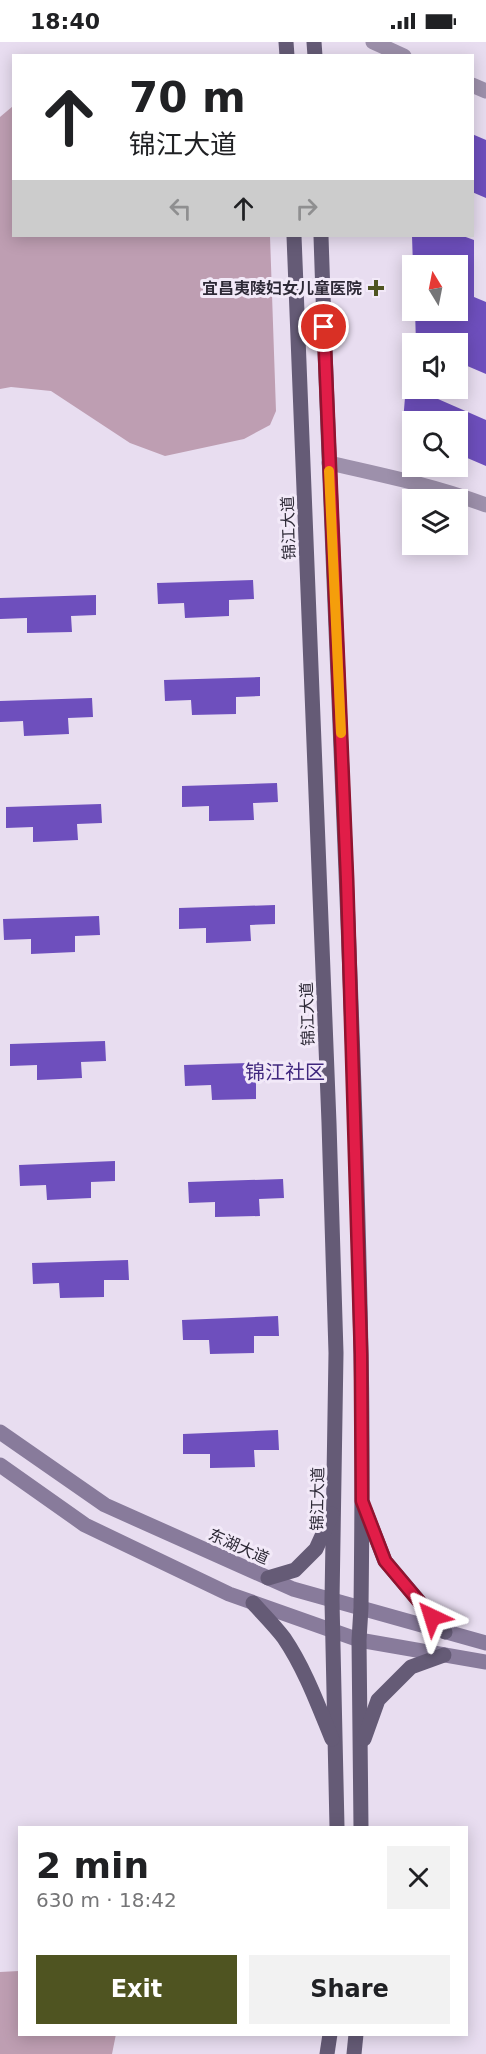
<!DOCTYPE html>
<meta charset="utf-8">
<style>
body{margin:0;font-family:"DejaVu Sans","Noto Sans SC",sans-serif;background:#f2f2f2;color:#202124;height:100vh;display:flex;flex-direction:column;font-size:22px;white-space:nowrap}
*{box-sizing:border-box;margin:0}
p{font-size:20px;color:#757577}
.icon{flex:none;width:33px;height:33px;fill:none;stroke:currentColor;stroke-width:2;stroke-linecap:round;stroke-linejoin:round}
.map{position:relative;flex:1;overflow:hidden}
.sheet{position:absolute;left:18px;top:1784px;width:450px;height:210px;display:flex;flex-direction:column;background:#fff;border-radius:0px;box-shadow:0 3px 15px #0003}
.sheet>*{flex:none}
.hud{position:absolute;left:12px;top:12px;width:462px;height:183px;border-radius:0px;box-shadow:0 3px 15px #0003;background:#fff;color:#202124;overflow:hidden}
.needle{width:39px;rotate:350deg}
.fabs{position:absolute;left:402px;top:213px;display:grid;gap:12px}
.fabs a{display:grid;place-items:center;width:66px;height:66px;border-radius:0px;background:#fff;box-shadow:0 3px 15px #0003;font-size:30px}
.pin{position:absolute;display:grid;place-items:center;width:51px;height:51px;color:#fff;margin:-26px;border:3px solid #fff;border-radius:50%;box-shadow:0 2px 6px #0007}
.me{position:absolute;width:66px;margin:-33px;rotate:319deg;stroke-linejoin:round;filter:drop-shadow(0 0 4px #0008)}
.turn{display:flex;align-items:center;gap:21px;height:126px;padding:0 18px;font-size:27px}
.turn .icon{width:78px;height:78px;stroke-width:2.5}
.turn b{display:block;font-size:42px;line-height:51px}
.lanes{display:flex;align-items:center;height:57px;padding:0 18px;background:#0003;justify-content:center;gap:30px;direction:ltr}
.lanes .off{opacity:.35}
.round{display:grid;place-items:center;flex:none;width:63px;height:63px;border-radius:0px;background:#f2f2f2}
.head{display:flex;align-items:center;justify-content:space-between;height:102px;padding:0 18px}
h1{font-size:36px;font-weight:800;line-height:45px}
.action{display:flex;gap:12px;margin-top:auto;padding:12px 18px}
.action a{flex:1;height:69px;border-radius:0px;background:#4f5421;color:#fff;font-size:24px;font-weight:800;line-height:69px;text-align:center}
.action a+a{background:#f2f2f2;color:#202124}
.status{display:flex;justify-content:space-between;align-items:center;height:42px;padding:0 30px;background:#fff;direction:ltr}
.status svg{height:16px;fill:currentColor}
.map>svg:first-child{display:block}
.green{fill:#be9eb2}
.building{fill:#6e4fbd}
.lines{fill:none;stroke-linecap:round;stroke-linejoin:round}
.tertiary{stroke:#9d90ab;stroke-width:15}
.secondary{stroke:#887b9b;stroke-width:15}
.primary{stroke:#655b76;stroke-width:15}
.route-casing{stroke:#92132f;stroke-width:15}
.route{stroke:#e11d48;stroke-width:10}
.slow{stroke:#f59e0b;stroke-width:10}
.poi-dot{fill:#4f5421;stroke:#f2e9f8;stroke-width:2}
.labels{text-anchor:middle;stroke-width:6;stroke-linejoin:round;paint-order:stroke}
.poi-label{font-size:16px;font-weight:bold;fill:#2d2936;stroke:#f2e9f8;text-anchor:end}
.street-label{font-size:16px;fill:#2d2936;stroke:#f2e9f8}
.quarter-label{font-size:20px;fill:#40287e;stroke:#f2e9f8}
</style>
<div class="status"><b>18:40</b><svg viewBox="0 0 49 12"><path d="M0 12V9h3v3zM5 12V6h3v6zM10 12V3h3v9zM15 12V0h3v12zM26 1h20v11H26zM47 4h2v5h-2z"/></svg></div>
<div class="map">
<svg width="486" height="2012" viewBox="0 0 486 2012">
<rect width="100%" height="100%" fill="#e8ddf0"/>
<g class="green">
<polygon points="13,64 14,194 270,194 276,369 270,383 244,397 165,414 130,401 51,349 11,345 0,347 0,75"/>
<polygon points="19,1929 20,1992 116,1992 112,2012 0,2012 0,1930"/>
</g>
<g class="building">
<polygon points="472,92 486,98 486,156 472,150"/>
<polygon points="412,194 463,194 474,198 474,255 486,260 486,332 458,320 458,302 416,302 415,268 458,268 458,224 413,224"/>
<polygon points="406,343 486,378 486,424 458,412 458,380 403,380"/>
<polygon points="253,538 254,557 229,558 229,574 185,576 184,561 158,562 157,541"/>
<polygon points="96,553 96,573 71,574 72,590 27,591 27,576 0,577 0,556"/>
<polygon points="260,635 260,654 236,655 236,672 192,673 191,658 165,659 164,638"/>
<polygon points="92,656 93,675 68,676 69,692 24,694 23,679 0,680 0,659"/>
<polygon points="277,741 278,760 253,761 254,778 209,779 209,764 182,765 182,744"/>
<polygon points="101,762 102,781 77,782 78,798 33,800 33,785 6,786 6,765"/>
<polygon points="275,863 275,882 250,883 251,899 206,901 206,886 179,887 179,866"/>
<polygon points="99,874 100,893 75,894 75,910 31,912 31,897 4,898 3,877"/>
<polygon points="105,999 106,1019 81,1020 82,1036 37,1038 37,1023 10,1024 10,1002"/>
<polygon points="280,1020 280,1040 256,1040 256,1057 212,1058 211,1043 185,1044 184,1023"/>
<polygon points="115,1119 115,1139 91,1140 91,1156 47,1158 46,1143 20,1144 19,1123"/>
<polygon points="283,1137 284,1156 259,1157 260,1174 215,1175 215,1160 189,1161 188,1140"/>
<polygon points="128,1218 129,1238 104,1238 104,1255 60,1256 59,1241 33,1242 32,1221"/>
<polygon points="278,1274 279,1294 254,1294 254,1311 210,1312 209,1298 183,1298 182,1278"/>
<polygon points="278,1388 279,1408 254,1408 255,1425 210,1426 210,1412 183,1412 183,1392"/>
</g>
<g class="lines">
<g class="tertiary">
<polyline points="373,0 404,14"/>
<polyline points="472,43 486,49"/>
<path d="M329,421C382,433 435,444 486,463"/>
</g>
<g class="secondary">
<polyline points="0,1390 105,1463 293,1547 486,1601"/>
<polyline points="0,1423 85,1483 229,1552 359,1598 486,1620"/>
</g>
<g class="primary">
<polyline points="286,0 287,14"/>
<polyline points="314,0 315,14"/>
<polyline points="294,194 329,1081 336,1311 332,1559 337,1785"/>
<path d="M321,194C333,566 354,938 361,1311C363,1396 362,1481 361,1566L359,1598L361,1785"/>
<polyline points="365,1468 385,1519 445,1590"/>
<polyline points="268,1536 295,1528 316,1507 332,1472"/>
<path d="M253,1561C263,1572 275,1584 284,1596C305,1627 318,1663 332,1697"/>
<polyline points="364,1697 378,1658 411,1625 444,1613"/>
<polyline points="327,2012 330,1992"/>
<polyline points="354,2012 356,1992"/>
</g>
</g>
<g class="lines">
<defs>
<polyline id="route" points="324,285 347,838 361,1312 362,1459 385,1519 432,1575"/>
</defs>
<use href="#route" class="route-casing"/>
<use href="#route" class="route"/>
<polyline class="slow" points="329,429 341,691"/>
</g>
<path class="poi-dot" d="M373 237h6v6h6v6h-6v6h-6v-6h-6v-6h6z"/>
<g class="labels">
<g class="poi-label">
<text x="362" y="252">宜昌夷陵妇女儿童医院</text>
</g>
<g class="street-label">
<text transform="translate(288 486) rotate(-92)" y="6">锦江大道</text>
<text transform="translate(307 972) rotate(-92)" y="6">锦江大道</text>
<text transform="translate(317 1457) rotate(-89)" y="6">锦江大道</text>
<text transform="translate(239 1504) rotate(24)" y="6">东湖大道</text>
</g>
<g class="quarter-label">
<text x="285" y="1037">锦江社区</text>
</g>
</g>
</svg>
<div class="fabs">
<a><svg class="needle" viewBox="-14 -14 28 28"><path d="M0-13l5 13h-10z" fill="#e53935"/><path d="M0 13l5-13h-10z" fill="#757577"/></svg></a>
<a><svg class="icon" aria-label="sound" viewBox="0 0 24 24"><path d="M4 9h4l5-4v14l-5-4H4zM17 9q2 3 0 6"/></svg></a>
<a><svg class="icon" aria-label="search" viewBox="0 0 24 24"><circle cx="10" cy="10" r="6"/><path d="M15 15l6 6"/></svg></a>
<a><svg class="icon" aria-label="layers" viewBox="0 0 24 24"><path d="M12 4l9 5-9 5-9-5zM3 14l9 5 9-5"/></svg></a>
</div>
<div class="pin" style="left:324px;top:285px;background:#d93025"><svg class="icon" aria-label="arrive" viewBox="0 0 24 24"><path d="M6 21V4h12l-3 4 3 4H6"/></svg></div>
<svg class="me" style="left:432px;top:1575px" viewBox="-20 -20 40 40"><path d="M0-17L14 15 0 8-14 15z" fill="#e11d48" stroke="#fff" stroke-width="4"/></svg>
<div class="hud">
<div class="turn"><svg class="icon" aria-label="ahead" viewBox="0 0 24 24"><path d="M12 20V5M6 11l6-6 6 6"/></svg><div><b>70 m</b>锦江大道</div></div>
<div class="lanes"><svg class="icon off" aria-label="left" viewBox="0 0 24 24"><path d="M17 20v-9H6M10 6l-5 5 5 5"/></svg><svg class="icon" aria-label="ahead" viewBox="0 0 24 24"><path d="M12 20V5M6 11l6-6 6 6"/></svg><svg class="icon off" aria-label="right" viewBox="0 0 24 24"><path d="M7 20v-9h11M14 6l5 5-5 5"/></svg></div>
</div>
<section class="sheet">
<div class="head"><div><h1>2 min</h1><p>630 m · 18:42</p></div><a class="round"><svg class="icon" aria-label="close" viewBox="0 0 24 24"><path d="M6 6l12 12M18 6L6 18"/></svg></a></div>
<div class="action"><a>Exit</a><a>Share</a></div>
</section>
</div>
